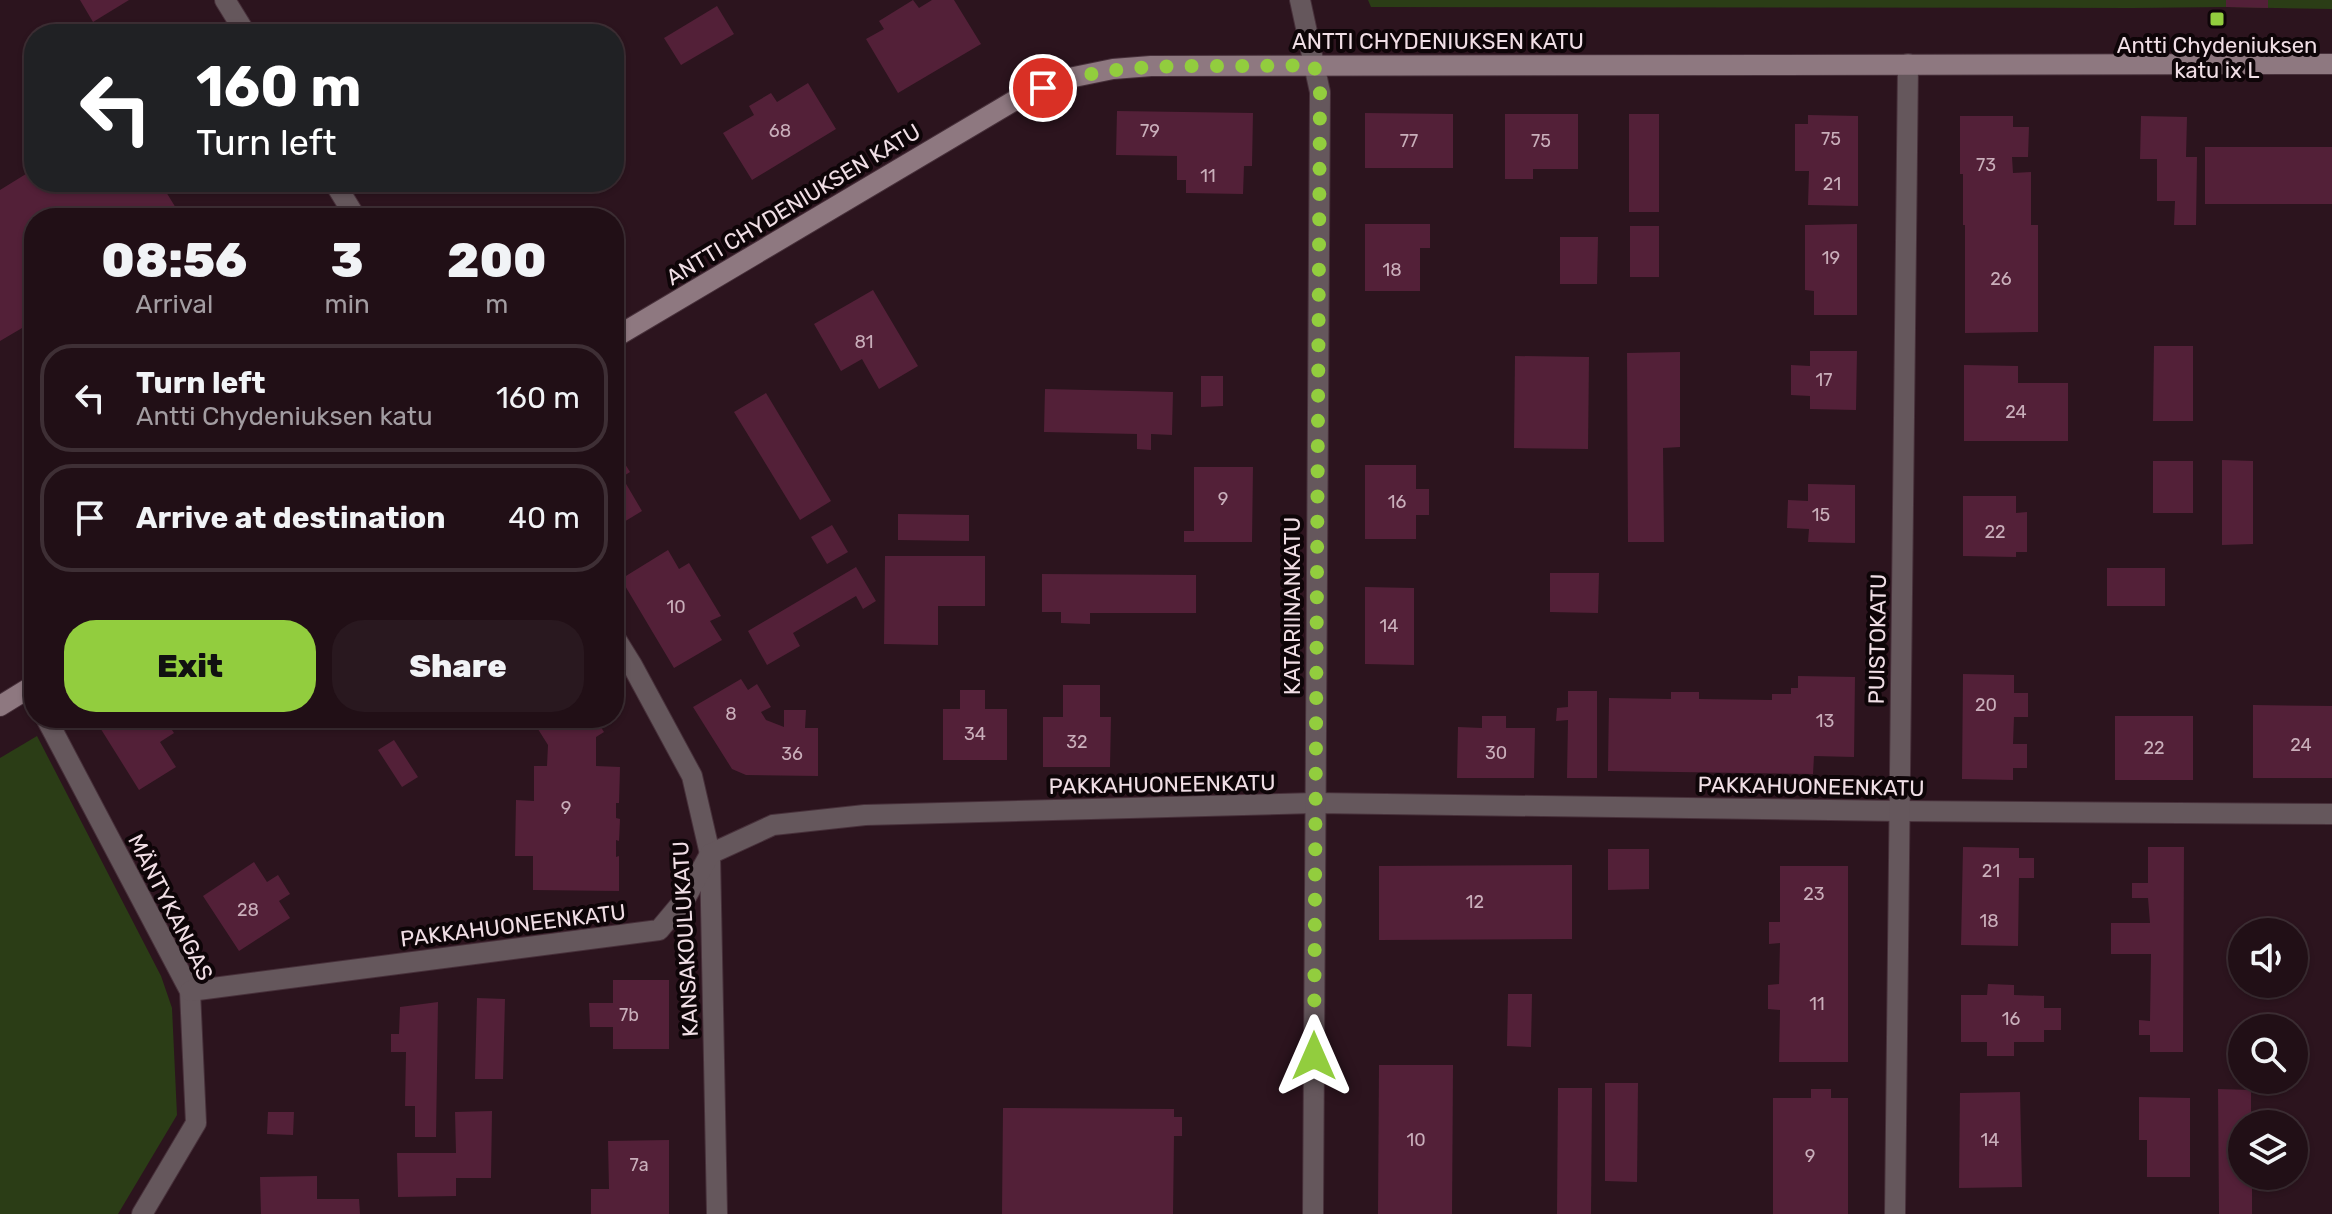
<!DOCTYPE html>
<meta charset="utf-8">
<style>
body{margin:0;font-family:Rubik,sans-serif;background:#29181f;color:#f1f3f6;height:100vh;display:flex;flex-direction:column;font-size:30px;white-space:nowrap}
*{box-sizing:border-box;margin:0}
p{font-size:26px;color:#a29ca1}
.icon{flex:none;width:44px;height:44px;fill:none;stroke:currentColor;stroke-width:2;stroke-linecap:round;stroke-linejoin:round}
.map{position:relative;flex:1;overflow:hidden}
.side{position:absolute;left:24px;top:208px;width:600px;height:520px;display:flex;flex-direction:column;background:#210f16;border-radius:32px;box-shadow:0 2px 6px #0004,0 0 0 2px #3e2f35}
.side>*{flex:none}
.guide{position:absolute;left:24px;top:24px;width:600px;height:168px;border-radius:32px;box-shadow:0 2px 6px #0004,0 0 0 2px #3e2f35;background:#202124;color:#fff;overflow:hidden}
.tools{position:absolute;left:2228px;top:918px;display:grid;gap:16px}
.tools a{display:grid;place-items:center;width:80px;height:80px;border-radius:50%;background:#210f16;box-shadow:0 2px 6px #0004,0 0 0 2px #3e2f35;font-size:40px}
.pin{position:absolute;display:grid;place-items:center;width:68px;height:68px;color:#fff;margin:-34px;border:4px solid #fff;border-radius:50%;box-shadow:0 2px 8px #0007}
.me{position:absolute;width:88px;margin:-44px;rotate:0deg;stroke-linejoin:round;filter:drop-shadow(0 0 6px #0008)}
.turn{display:flex;align-items:center;gap:28px;height:168px;padding:0 40px;font-size:36px}
.turn .icon{width:104px;height:104px;stroke-width:2.5}
.turn b{display:block;font-size:56px;line-height:68px}
.eta{display:flex;justify-content:space-evenly;align-items:center;height:136px;text-align:center}
.eta b{font-size:48px;font-weight:800;line-height:56px}
.action{display:flex;gap:16px;margin-top:auto;padding:16px 40px}
.action a{flex:1;height:92px;border-radius:32px;background:#92cd3e;color:#111;font-size:32px;font-weight:800;line-height:92px;text-align:center}
.action a+a{background:#29181f;color:#f1f3f6}
ul{padding:0;list-style:none}
li{display:flex;align-items:center;gap:24px;height:108px;margin:0 16px 12px;padding:0 24px;border:4px solid #3e2f35;border-radius:32px}
li div{flex:1}
li b{display:block;font-size:30px}
li em{font-style:normal}
.map>svg:first-child{display:block}
.green{fill:#2b3d16}
.building{fill:#532038}
.lines{fill:none;stroke-linecap:round;stroke-linejoin:round}
.minor-casing{stroke:#47303a;stroke-width:22}
.tertiary-casing{stroke:#47303a;stroke-width:22}
.secondary-casing{stroke:#47303a;stroke-width:22}
.minor{stroke:#65575c;stroke-width:20}
.tertiary{stroke:#65575c;stroke-width:20}
.secondary{stroke:#8e7880;stroke-width:20}
.route{stroke:#92cd3e;stroke-width:14;stroke-dasharray:0 25.2}
.poi-dot{fill:#92cd3e;stroke:#0e0508;stroke-width:3}
.labels{text-anchor:middle;stroke-width:8;stroke-linejoin:round;paint-order:stroke}
.number-label{font-size:18px;fill:#c9aeba}
.street-label{font-size:22px;fill:#f0dee5;stroke:#0e0508}
.poi-label{font-size:22px;fill:#f0dee5;stroke:#0e0508}
</style>
<div class="map">
<svg width="2332" height="1214" viewBox="0 0 2332 1214">
<rect width="100%" height="100%" fill="#2c141e"/>
<g class="green">
<polygon points="1368,0 2332,0 2332,9 2226,7 2132,8 1371,7"/>
<polygon points="37,736 161,976 172,1008 177,1115 118,1214 0,1214 0,758"/>
</g>
<g class="building">
<polygon points="80,0 129,0 93,22"/>
<polygon points="913,0 919,8 932,0 954,0 981,44 898,93 866,39 884,29 879,21"/>
<polygon points="2226,0 2268,0 2268,8 2226,7"/>
<polygon points="717,6 734,34 681,65 664,38"/>
<polygon points="808,83 836,129 752,180 723,133 754,115 749,106 771,93 777,102"/>
<polygon points="1117,111 1253,113 1252,166 1244,166 1243,194 1186,193 1186,180 1177,180 1177,156 1116,155"/>
<polygon points="1365,113 1453,114 1453,168 1365,168"/>
<polygon points="1505,114 1578,114 1578,169 1533,169 1533,179 1505,179"/>
<rect x="1629" y="114" width="30" height="98"/>
<polygon points="1808,115 1858,116 1858,206 1808,205 1809,171 1795,171 1795,124 1808,124"/>
<polygon points="1960,116 2013,116 2013,127 2029,127 2028,157 2012,157 2013,173 2031,172 2031,225 2038,225 2038,332 1965,333 1965,225 1963,225 1963,174 1960,174"/>
<polygon points="2141,116 2187,117 2186,157 2197,157 2196,225 2174,225 2175,201 2157,201 2157,159 2140,159"/>
<rect x="2205" y="147" width="127" height="57"/>
<polygon points="34,169 34,182 160,182 182,218 34,218 34,321 0,341 0,190"/>
<polygon points="1365,224 1430,224 1430,248 1420,248 1420,291 1365,291"/>
<polygon points="1857,224 1857,315 1814,315 1814,291 1805,290 1805,225"/>
<rect x="1630" y="226" width="29" height="51"/>
<polygon points="1560,237 1598,237 1597,284 1560,284"/>
<polygon points="873,290 918,366 879,389 862,359 841,371 814,324"/>
<polygon points="2154,346 2193,346 2193,421 2153,421"/>
<polygon points="1810,351 1857,351 1856,410 1810,409 1810,396 1791,395 1791,365 1810,366"/>
<polygon points="1680,352 1680,447 1663,448 1664,542 1628,542 1627,353"/>
<polygon points="1515,356 1589,357 1588,449 1514,448"/>
<polygon points="1964,365 2018,366 2018,383 2068,383 2068,441 1964,441"/>
<polygon points="1201,376 1223,376 1223,406 1201,407"/>
<polygon points="1045,389 1173,392 1172,435 1151,434 1151,450 1137,449 1137,434 1044,432"/>
<polygon points="766,393 831,501 800,520 734,412"/>
<polygon points="614,446 630,472 622,477 642,511 614,528"/>
<polygon points="2222,460 2253,461 2253,544 2222,545"/>
<rect x="2153" y="461" width="40" height="52"/>
<polygon points="1365,465 1416,465 1416,489 1429,489 1429,515 1416,515 1416,539 1365,539"/>
<polygon points="1194,467 1253,467 1252,542 1184,542 1184,531 1194,531"/>
<polygon points="1808,484 1855,485 1855,543 1808,542 1809,529 1787,528 1788,500 1808,501"/>
<polygon points="1963,496 2016,496 2016,513 2027,512 2027,552 2016,552 2016,557 1963,556"/>
<polygon points="898,514 969,515 969,541 898,540"/>
<polygon points="832,525 848,552 827,564 811,537"/>
<polygon points="668,550 679,569 689,563 721,616 710,621 722,640 674,668 621,579"/>
<polygon points="885,556 985,556 985,606 938,606 938,645 884,644"/>
<polygon points="856,567 876,601 863,609 856,596 793,633 800,646 767,665 748,631"/>
<rect x="2107" y="568" width="58" height="38"/>
<polygon points="1550,573 1599,573 1598,613 1550,612"/>
<polygon points="1042,574 1196,575 1196,613 1090,613 1090,624 1061,623 1061,612 1042,612"/>
<polygon points="1365,587 1414,588 1414,665 1365,664"/>
<polygon points="1963,674 2014,675 2014,693 2028,693 2028,717 2014,717 2013,744 2027,744 2027,768 2013,768 2013,780 1962,779"/>
<polygon points="1798,676 1855,677 1854,757 1814,756 1813,774 1608,771 1609,698 1671,699 1671,692 1699,692 1699,699 1772,700 1772,694 1791,694 1791,688 1798,688"/>
<polygon points="741,679 748,690 757,684 771,707 761,712 766,720 784,727 784,710 806,710 805,728 818,728 818,776 746,775 732,769 693,707"/>
<polygon points="1063,685 1100,685 1100,717 1111,717 1110,767 1043,767 1043,717 1063,717"/>
<polygon points="960,690 985,690 985,709 1007,709 1007,760 943,760 943,709 960,709"/>
<polygon points="1568,691 1597,691 1597,778 1567,778 1568,720 1556,721 1557,708 1568,707"/>
<polygon points="2253,705 2332,706 2332,778 2253,778"/>
<polygon points="1482,716 1506,716 1506,728 1535,728 1534,778 1457,778 1458,727 1482,728"/>
<rect x="2115" y="716" width="78" height="64"/>
<polygon points="94,718 145,718 148,722 154,718 164,718 174,733 160,742 176,767 139,790"/>
<polygon points="531,718 595,718 604,732 596,737 596,766 620,767 619,803 616,803 616,818 620,819 619,841 616,840 616,857 619,856 619,891 533,890 533,856 515,856 516,800 534,801 534,766 547,766 548,745"/>
<polygon points="394,740 418,777 402,787 378,750"/>
<polygon points="1963,847 2019,848 2019,858 2034,858 2034,878 2019,878 2018,946 1961,945"/>
<polygon points="2148,847 2184,847 2183,1052 2150,1052 2150,1035 2139,1035 2139,1020 2150,1021 2151,954 2111,954 2111,923 2150,923 2148,898 2132,898 2132,883 2148,883"/>
<polygon points="1608,849 1649,849 1649,889 1608,890"/>
<polygon points="254,862 267,882 278,875 290,894 279,901 290,918 239,951 203,896"/>
<polygon points="1572,865 1572,939 1379,940 1379,866"/>
<polygon points="1780,866 1848,866 1848,1062 1779,1062 1780,1010 1768,1009 1768,985 1779,984 1780,943 1769,944 1769,922 1780,922"/>
<polygon points="613,980 669,980 669,1049 613,1049 613,1027 590,1027 589,1003 613,1003"/>
<polygon points="1988,984 2014,985 2014,995 2044,996 2044,1008 2061,1008 2061,1030 2044,1030 2044,1042 2014,1042 2014,1056 1987,1056 1987,1042 1961,1042 1961,995 1987,995"/>
<polygon points="1508,994 1532,994 1531,1047 1507,1046"/>
<polygon points="477,998 505,999 503,1079 475,1079"/>
<polygon points="438,1002 436,1137 415,1137 415,1106 405,1106 406,1052 391,1052 391,1034 399,1034 400,1007"/>
<polygon points="1379,1065 1453,1065 1452,1214 1378,1214"/>
<polygon points="1605,1083 1638,1083 1637,1182 1605,1181"/>
<polygon points="1558,1088 1592,1088 1591,1214 1557,1214"/>
<polygon points="1811,1089 1831,1089 1831,1098 1848,1098 1848,1214 1773,1214 1773,1098 1811,1098"/>
<polygon points="2218,1089 2251,1090 2251,1124 2242,1124 2242,1176 2252,1176 2252,1214 2219,1214"/>
<polygon points="2020,1092 2022,1187 1959,1188 1960,1093"/>
<polygon points="2139,1097 2190,1098 2190,1177 2147,1177 2147,1140 2139,1140"/>
<polygon points="1003,1108 1174,1109 1174,1117 1182,1117 1182,1136 1174,1136 1173,1214 1002,1214"/>
<polygon points="492,1111 491,1178 456,1178 456,1196 398,1197 397,1153 456,1153 455,1112"/>
<polygon points="268,1112 294,1112 293,1135 267,1134"/>
<polygon points="669,1140 669,1214 591,1214 591,1189 609,1189 608,1141"/>
<polygon points="317,1176 317,1199 359,1199 360,1214 261,1214 260,1177"/>
</g>
<g class="lines">
<defs>
<g id="minor">
<polyline points="225,0 246,34"/>
<polyline points="334,182 356,218"/>
<polyline points="614,636 632,665 692,776 710,854 717,1214"/>
<polyline points="46,718 190,991 196,1123 142,1214"/>
<polyline points="190,991 659,930 685,899 710,854 773,825 865,815 1315,803 1899,811 2332,814"/>
<polyline points="1895,1214 1908,64"/>
</g>
<polyline id="tertiary" points="1300,0 1320,92 1313,1214"/>
<g id="secondary">
<polyline points="614,338 1017,99 1069,78 1113,69 1151,66 2332,64"/>
<polyline points="0,706 34,685"/>
</g>
</defs>
<use href="#minor" class="minor-casing"/>
<use href="#tertiary" class="tertiary-casing"/>
<use href="#secondary" class="secondary-casing"/>
<use href="#minor" class="minor"/>
<use href="#tertiary" class="tertiary"/>
<use href="#secondary" class="secondary"/>
</g>
<g class="lines">
<path class="route" d="M1043,88C1097,67 1151,66 1208,66C1244,66 1279,66 1314,65L1320,92L1314,1056"/>
</g>
<rect class="poi-dot" x="2209" y="11" width="16" height="16" rx="4"/>
<g class="labels">
<g class="number-label">
<text x="780" y="137">68</text>
<text x="1150" y="137">79</text>
<text x="1831" y="145">75</text>
<text x="1409" y="147">77</text>
<text x="1541" y="147">75</text>
<text x="1986" y="171">73</text>
<text x="1208" y="182">11</text>
<text x="1832" y="190">21</text>
<text x="1831" y="264">19</text>
<text x="1392" y="276">18</text>
<text x="2001" y="285">26</text>
<text x="864" y="348">81</text>
<text x="1824" y="386">17</text>
<text x="2016" y="418">24</text>
<text x="1223" y="505">9</text>
<text x="1397" y="508">16</text>
<text x="1821" y="521">15</text>
<text x="1995" y="538">22</text>
<text x="676" y="613">10</text>
<text x="1389" y="632">14</text>
<text x="1986" y="711">20</text>
<text x="731" y="720">8</text>
<text x="1825" y="727">13</text>
<text x="975" y="740">34</text>
<text x="1077" y="748">32</text>
<text x="2301" y="751">24</text>
<text x="2154" y="754">22</text>
<text x="1496" y="759">30</text>
<text x="792" y="760">36</text>
<text x="566" y="814">9</text>
<text x="1991" y="877">21</text>
<text x="1814" y="900">23</text>
<text x="1475" y="908">12</text>
<text x="248" y="916">28</text>
<text x="1989" y="927">18</text>
<text x="1817" y="1010">11</text>
<text x="629" y="1021">7b</text>
<text x="2011" y="1025">16</text>
<text x="1416" y="1146">10</text>
<text x="1990" y="1146">14</text>
<text x="1810" y="1162">9</text>
<text x="639" y="1171">7a</text>
</g>
<g class="street-label">
<text x="1438" y="49">ANTTI CHYDENIUKSEN KATU</text>
<text transform="translate(793 204) rotate(-31)" y="8">ANTTI CHYDENIUKSEN KATU</text>
<text transform="translate(1292 606) rotate(-90)" y="8">KATARIINANKATU</text>
<text transform="translate(1877 639) rotate(-89)" y="8">PUISTOKATU</text>
<text transform="translate(1162 784) rotate(-1)" y="8">PAKKAHUONEENKATU</text>
<text transform="translate(1811 786) rotate(1)" y="8">PAKKAHUONEENKATU</text>
<text transform="translate(171 907) rotate(63)" y="8">MÄNTYKANGAS</text>
<text transform="translate(513 925) rotate(-7)" y="8">PAKKAHUONEENKATU</text>
<text transform="translate(685 939) rotate(-93)" y="8">KANSAKOULUKATU</text>
</g>
<g class="poi-label">
<text x="2217" y="53">Antti Chydeniuksen<tspan x="2217" dy="25">katu ix L</tspan></text>
</g>
</g>
</svg>
<div class="tools">
<a><svg class="icon" aria-label="sound" viewBox="0 0 24 24"><path d="M4 9h4l5-4v14l-5-4H4zM17 9q2 3 0 6"/></svg></a>
<a><svg class="icon" aria-label="search" viewBox="0 0 24 24"><circle cx="10" cy="10" r="6"/><path d="M15 15l6 6"/></svg></a>
<a><svg class="icon" aria-label="layers" viewBox="0 0 24 24"><path d="M12 4l9 5-9 5-9-5zM3 14l9 5 9-5"/></svg></a>
</div>
<div class="pin" style="left:1043px;top:88px;background:#d93025"><svg class="icon" aria-label="arrive" viewBox="0 0 24 24"><path d="M6 21V4h12l-3 4 3 4H6"/></svg></div>
<svg class="me" style="left:1314px;top:1056px" viewBox="-20 -20 40 40"><path d="M0-17L14 15 0 8-14 15z" fill="#92cd3e" stroke="#fff" stroke-width="4"/></svg>
<div class="guide">
<div class="turn"><svg class="icon" aria-label="left" viewBox="0 0 24 24"><path d="M17 20v-9H6M10 6l-5 5 5 5"/></svg><div><b>160 m</b>Turn left</div></div>
</div>
<section class="side">
<div class="eta">
<div><b>08:56</b><p>Arrival</p></div>
<div><b>3</b><p>min</p></div>
<div><b>200</b><p>m</p></div>
</div>
<ul>
<li><svg class="icon" aria-label="left" viewBox="0 0 24 24"><path d="M17 20v-9H6M10 6l-5 5 5 5"/></svg><div><b>Turn left</b><p>Antti Chydeniuksen katu</p></div><em>160 m</em></li>
<li><svg class="icon" aria-label="arrive" viewBox="0 0 24 24"><path d="M6 21V4h12l-3 4 3 4H6"/></svg><div><b>Arrive at destination</b></div><em>40 m</em></li>
</ul>
<div class="action"><a>Exit</a><a>Share</a></div>
</section>
</div>
